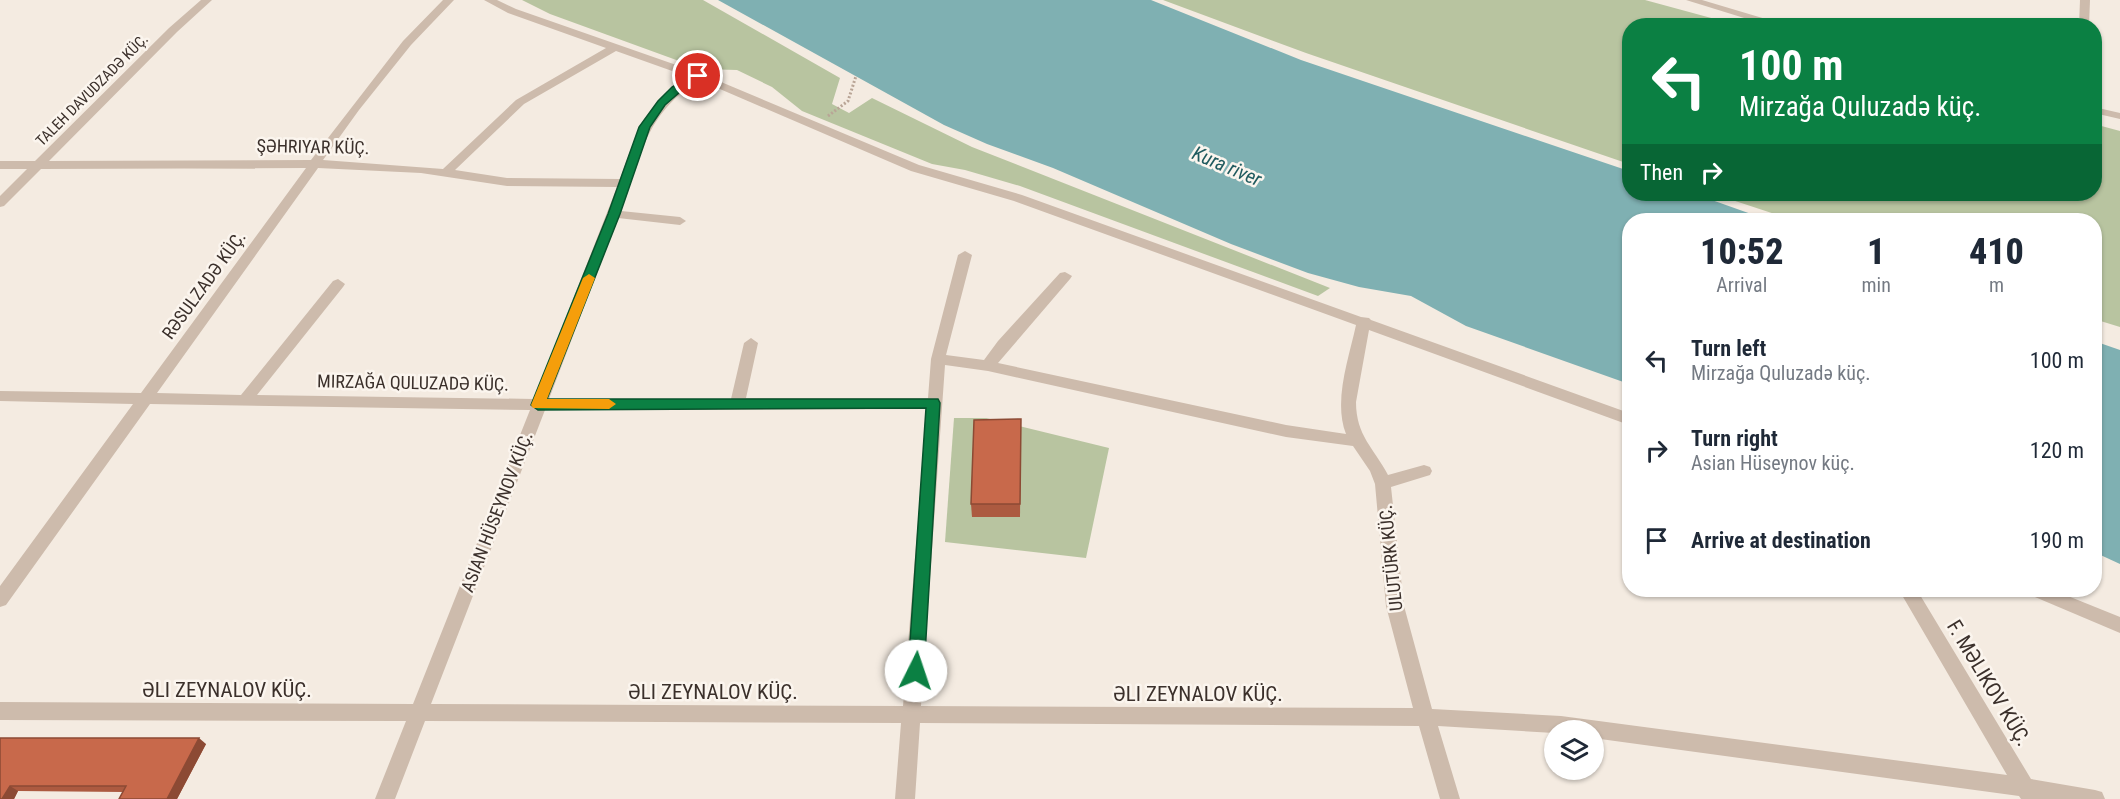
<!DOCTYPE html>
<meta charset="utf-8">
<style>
body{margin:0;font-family:"Roboto Condensed",sans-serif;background:#f6f6f7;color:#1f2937;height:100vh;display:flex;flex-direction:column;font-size:22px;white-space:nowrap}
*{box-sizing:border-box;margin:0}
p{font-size:20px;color:#747a83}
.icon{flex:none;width:33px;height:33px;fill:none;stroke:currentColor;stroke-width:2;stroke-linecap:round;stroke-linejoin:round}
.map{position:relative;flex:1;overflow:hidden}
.sheet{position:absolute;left:1622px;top:213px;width:480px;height:384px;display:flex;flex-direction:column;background:#fff;border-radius:24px;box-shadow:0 2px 4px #0004}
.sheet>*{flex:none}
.hud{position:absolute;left:1622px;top:18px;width:480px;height:183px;border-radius:24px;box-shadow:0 2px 4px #0004;background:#0b8043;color:#fff;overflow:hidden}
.tools{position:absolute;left:1544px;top:720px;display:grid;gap:12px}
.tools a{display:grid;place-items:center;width:60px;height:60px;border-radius:50%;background:#fff;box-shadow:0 2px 4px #0004;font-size:30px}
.pin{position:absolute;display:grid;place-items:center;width:51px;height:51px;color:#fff;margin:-26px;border:3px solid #fff;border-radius:50%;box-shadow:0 2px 6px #0007}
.me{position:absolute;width:66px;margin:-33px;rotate:4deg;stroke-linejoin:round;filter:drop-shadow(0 0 4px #0008)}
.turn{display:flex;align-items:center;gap:21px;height:126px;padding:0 18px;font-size:27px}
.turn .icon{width:78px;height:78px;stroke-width:2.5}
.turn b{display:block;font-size:42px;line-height:51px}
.then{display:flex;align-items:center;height:57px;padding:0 18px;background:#0003;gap:12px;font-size:22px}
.eta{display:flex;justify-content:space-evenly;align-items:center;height:102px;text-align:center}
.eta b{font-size:36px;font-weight:800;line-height:42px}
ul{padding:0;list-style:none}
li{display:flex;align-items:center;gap:18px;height:90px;padding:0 18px}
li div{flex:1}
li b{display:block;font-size:22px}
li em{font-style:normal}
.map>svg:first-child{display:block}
.green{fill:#b8c4a0}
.water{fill:#7fb0b2}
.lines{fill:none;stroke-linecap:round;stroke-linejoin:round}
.path{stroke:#b9a596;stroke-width:3;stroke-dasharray:2 2;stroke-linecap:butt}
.minor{fill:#cdbbac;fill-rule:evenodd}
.wall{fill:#ac5a40}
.shaded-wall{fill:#8c4a34}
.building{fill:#c8694b;stroke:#8c4a34;stroke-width:1.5}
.route{fill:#0b8043;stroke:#07532c;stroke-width:1.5}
.slow{fill:#f59e0b}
.labels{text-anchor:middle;stroke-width:5;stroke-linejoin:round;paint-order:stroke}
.far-street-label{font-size:15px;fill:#3b302b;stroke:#fbf5ee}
.street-label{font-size:18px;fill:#3b302b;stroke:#fbf5ee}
.water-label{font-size:20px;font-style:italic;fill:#1f5a5e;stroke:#fbf5ee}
.near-street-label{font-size:21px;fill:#3b302b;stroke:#fbf5ee}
</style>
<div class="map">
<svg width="2120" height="799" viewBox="0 0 2120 799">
<rect width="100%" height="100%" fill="#f4ebe1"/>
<g class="green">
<polygon points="522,0 703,0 840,78 832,104 849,113 872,98 972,147 1330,288 1318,296 1020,186 965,170 932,164 802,111 772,87 737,70 701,69 550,14"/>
<polygon points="1163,0 1645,0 1737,25 1629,26 1629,164 1306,53"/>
<polygon points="2094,124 2120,131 2120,327 2094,319 2094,220 1793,220 1714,194 2094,194"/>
<polygon points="954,418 986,418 1109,448 1086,558 945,542"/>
</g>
<g class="water">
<polygon points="718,0 1151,0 1301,60 1629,171 1629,194 1695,194 1768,220 1629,220 1629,384 1466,326 1411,296 1359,287 1308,273 1231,244 1053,168 987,144 944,125"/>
<polygon points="2094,341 2120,350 2120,564 2094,552"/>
</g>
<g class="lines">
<polyline class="path" points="828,116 848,101 856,76"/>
<g class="minor">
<path d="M201,0H212L177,32L49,161L311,160L403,41L443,0H454L411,45L359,110L323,160L443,169L516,100L606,48L508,13L484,0H497L516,9L702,74L919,165L1022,195L1361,317L1369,318L1371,320L1629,413V425L1369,330L1356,402C1356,436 1374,448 1388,475L1424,465L1430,467L1432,471L1430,475L1391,487L1404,606L1432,709L1561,716L2007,775L1899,590H1917L2031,779L2095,790L2102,792L2105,799H2021L2019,796L1593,738V730H1554V733L1438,726L1460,799H1440L1419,726L920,723L915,799H895L901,723L425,721L395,799H375L406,721L0,720V702L413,704L530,410L150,404L6,605L0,607V586L133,404L0,401V391L141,393L306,168L41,169L4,206L0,207V196L27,169H0V161H35L169,28ZM616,51L689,77C645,105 637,132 620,179L507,178L455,170L524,104ZM699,80L911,171L1014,201L1356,325C1349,358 1333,401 1346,434L1286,425L998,363L1070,279L1072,276L1065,272L1060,273L998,341L984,360L946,355L972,255L965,251L958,255L931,359L928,398H746L758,343L751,338L744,343L731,399H549L618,218L680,225L686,221L680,217L621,211C641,155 645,115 699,80ZM318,168L421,173L507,186L617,187L534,399L257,395L343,287L345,284L338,279L333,281L241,395L157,393ZM945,365L988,371L1286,437L1353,446L1370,471L1375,484L1386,606L1413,708L921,706ZM927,409L903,706L431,704L545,410Z"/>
<polygon points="1686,0 1702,0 1789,26 1770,26"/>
<polygon points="2080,0 2090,0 2089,26 2079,26"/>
<polygon points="2094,107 2120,113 2120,119 2094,113"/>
<polygon points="2027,590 2053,590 2120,617 2120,633 2030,595"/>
</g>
</g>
<g class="wall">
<polygon points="1021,419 1020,517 972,517 971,504"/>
<polygon points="0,738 206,744 177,799 119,799 123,792 18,791 14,799 0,799"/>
</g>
<g class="shaded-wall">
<polygon points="199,738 206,744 177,799 167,799"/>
<polygon points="10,786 18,791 14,799 2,799"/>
</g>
<g class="building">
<polygon points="1021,419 1020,504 971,504 974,420"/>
<polygon points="0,738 199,738 167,799 119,799 126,786 10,786 2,799 0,799"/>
</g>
<polygon class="route" points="694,74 703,76 680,92 665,105 650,127 620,214 547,399 938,399 940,403 924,671 922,676 916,678 910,676 908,671 926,408 538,410 531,405 608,214 639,127 658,101 672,87"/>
<polygon class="slow" points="589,274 595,278 547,399 609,399 616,404 609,409 533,408 531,405 583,278"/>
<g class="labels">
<g class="far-street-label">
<text transform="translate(92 90) rotate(-45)" y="5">TALEH DAVUDZADƏ KÜÇ.</text>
</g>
<g class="street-label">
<text transform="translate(313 147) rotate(1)" y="6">ŞƏHRIYAR KÜÇ.</text>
<text transform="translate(204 285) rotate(-54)" y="6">RƏSULZADƏ KÜÇ.</text>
<text transform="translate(413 383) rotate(1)" y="6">MIRZAĞA QULUZADƏ KÜÇ.</text>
<text transform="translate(497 512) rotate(-69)" y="6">ASIAN HÜSEYNOV KÜÇ.</text>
<text transform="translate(1391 558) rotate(-96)" y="6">ULUTÜRK KÜÇ.</text>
</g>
<g class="water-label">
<text transform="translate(1227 166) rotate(23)" y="7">Kura river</text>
</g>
<g class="near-street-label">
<text transform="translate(1989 683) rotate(59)" y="7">F. MƏLIKOV KÜÇ.</text>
<text x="227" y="697">ƏLI ZEYNALOV KÜÇ.</text>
<text x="713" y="699">ƏLI ZEYNALOV KÜÇ.</text>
<text x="1198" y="701">ƏLI ZEYNALOV KÜÇ.</text>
</g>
</g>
</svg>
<div class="tools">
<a><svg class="icon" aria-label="layers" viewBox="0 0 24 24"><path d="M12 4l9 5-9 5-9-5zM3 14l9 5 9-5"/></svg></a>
</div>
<div class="pin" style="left:698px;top:76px;background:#d93025"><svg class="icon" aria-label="arrive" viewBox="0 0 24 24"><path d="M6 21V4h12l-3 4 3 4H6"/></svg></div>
<svg class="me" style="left:916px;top:671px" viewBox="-20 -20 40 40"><circle r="19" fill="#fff"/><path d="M0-13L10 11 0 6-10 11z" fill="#0b8043"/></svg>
<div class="hud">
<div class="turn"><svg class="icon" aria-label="left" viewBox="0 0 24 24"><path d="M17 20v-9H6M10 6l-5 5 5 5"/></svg><div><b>100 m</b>Mirzağa Quluzadə küç.</div></div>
<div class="then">Then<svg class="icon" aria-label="right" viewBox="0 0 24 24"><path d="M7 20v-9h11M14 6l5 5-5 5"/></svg></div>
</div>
<section class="sheet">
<div class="eta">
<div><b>10:52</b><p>Arrival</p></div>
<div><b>1</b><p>min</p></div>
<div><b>410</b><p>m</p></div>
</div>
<ul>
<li><svg class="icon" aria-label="left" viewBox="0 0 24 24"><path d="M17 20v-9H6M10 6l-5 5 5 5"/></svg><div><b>Turn left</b><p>Mirzağa Quluzadə küç.</p></div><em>100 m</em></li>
<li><svg class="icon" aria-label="right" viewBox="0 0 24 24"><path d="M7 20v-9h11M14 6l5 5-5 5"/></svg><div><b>Turn right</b><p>Asian Hüseynov küç.</p></div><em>120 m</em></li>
<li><svg class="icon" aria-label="arrive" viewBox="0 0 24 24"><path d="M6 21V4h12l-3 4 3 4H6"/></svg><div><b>Arrive at destination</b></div><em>190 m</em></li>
</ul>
</section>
</div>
